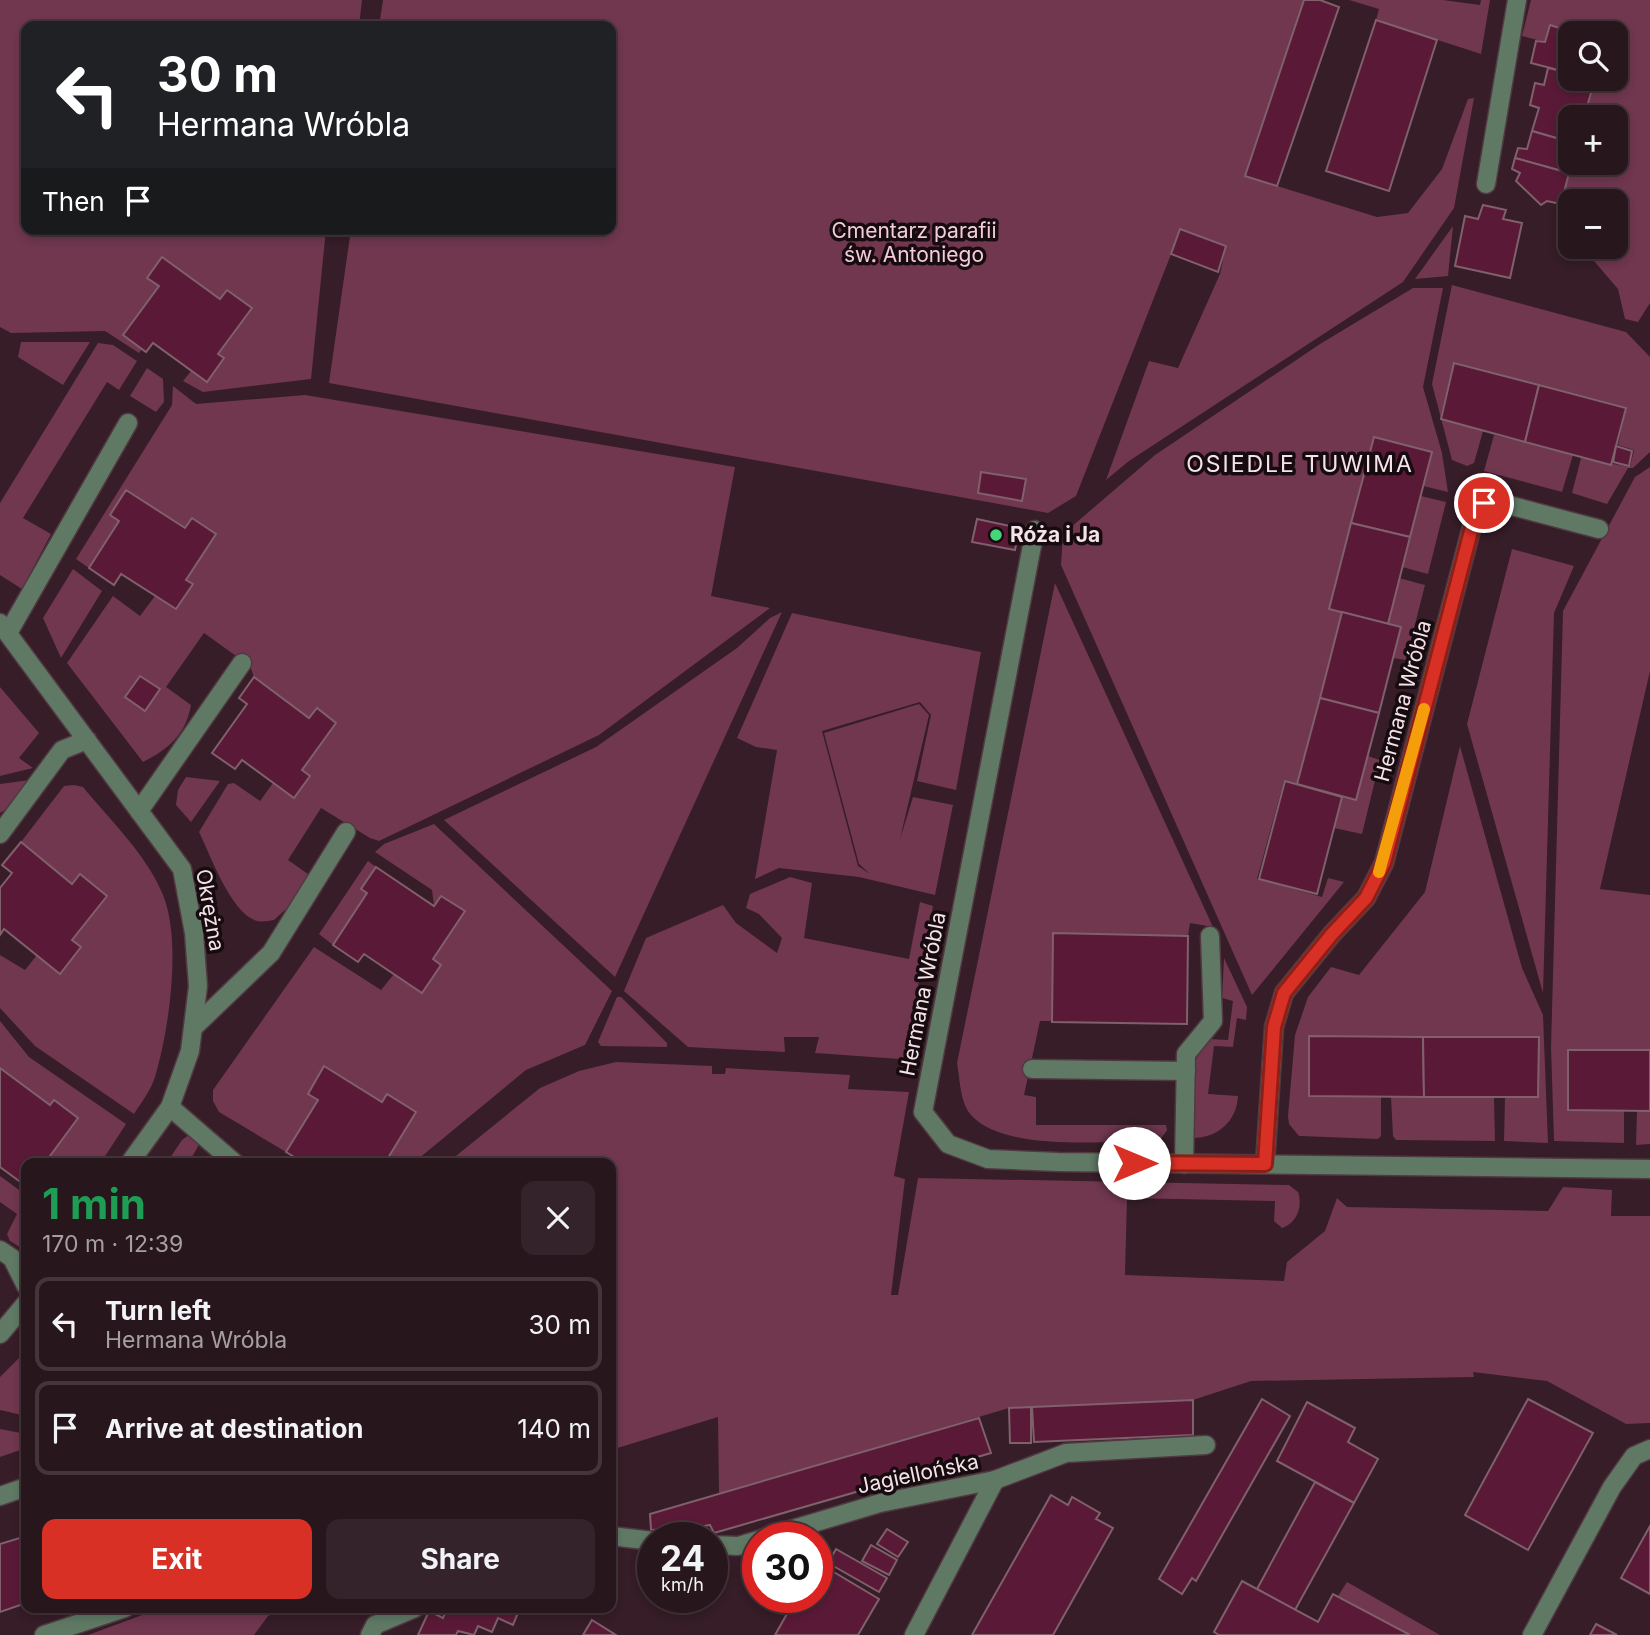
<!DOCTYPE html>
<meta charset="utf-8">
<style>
body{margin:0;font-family:Inter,sans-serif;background:#34232a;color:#f1f3f6;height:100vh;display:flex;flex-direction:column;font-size:26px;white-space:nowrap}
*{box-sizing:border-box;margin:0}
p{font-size:23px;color:#a59fa4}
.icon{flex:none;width:38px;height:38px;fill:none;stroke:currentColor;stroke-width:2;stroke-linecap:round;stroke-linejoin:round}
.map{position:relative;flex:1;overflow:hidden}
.sheet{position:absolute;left:21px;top:1158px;width:595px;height:455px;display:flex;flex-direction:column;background:#28161d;border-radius:14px;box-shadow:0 4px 10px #0003,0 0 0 2px #44353b}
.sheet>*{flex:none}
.hud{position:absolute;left:21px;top:21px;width:595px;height:214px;border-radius:14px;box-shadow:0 4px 10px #0003,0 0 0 2px #44353b;background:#202124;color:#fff;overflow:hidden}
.controls{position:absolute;left:1558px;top:21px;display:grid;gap:14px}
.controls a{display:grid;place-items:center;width:70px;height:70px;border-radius:14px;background:#28161d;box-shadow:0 4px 10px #0003,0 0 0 2px #44353b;font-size:35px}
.speed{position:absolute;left:637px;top:1522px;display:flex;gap:14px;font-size:35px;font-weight:700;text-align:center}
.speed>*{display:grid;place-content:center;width:91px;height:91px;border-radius:50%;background:#28161d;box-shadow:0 4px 10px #0003,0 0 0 2px #44353b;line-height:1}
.speed small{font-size:18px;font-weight:400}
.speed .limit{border:10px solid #d22;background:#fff;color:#111}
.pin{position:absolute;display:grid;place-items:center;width:60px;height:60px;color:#fff;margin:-30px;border:4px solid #fff;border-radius:50%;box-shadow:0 2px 7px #0007}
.me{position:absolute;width:77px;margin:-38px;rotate:90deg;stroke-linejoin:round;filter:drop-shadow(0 0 5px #0008)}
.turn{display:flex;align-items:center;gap:24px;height:147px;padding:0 21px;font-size:32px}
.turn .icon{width:91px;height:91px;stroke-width:2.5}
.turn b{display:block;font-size:49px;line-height:60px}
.then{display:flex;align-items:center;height:66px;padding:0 21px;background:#0003;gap:14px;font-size:26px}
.round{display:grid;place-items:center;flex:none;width:74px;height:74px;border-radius:14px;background:#34232a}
.overview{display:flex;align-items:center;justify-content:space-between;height:119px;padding:0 21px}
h1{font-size:42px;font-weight:700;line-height:52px;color:#1e9e55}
.cta{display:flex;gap:14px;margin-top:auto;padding:14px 21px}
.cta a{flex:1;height:80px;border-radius:14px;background:#d93025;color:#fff;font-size:28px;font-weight:700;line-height:80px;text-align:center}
.cta a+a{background:#34232a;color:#f1f3f6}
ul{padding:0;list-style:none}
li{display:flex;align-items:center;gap:21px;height:94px;margin:0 14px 10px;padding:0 7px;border:4px solid #44353b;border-radius:14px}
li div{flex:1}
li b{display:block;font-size:26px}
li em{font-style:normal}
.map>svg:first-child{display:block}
.green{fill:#70374f}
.building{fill:#5a1a37;stroke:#7f606b;stroke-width:2}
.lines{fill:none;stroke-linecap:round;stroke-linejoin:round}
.minor-casing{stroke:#513942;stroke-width:21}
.minor{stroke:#5f7965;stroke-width:18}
.route-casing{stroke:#8d1f18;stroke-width:18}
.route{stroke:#d93025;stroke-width:12}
.slow{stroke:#f59e0b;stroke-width:12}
.poi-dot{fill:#45d77a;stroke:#160b0f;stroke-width:2.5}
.labels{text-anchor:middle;stroke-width:7;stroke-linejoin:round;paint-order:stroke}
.park-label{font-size:21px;fill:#f5cbd9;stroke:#160b0f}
.poi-label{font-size:21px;font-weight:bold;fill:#f4e2e8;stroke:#160b0f;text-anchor:start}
.street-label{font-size:21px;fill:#f4e2e8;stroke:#160b0f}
.neighbourhood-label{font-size:23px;letter-spacing:2px;fill:#f4e2e8;stroke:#160b0f}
</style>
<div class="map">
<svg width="1650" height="1635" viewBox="0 0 1650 1635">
<rect width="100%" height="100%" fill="#361d27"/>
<g class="green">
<polygon points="0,0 362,0 359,26 26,26 26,229 326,229 311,379 203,392 183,381 191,371 207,382 224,359 218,354 227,290 220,299 162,258 147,278 159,286 124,335 142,349 139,353 105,331 11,333 0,327"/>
<polygon points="383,0 1304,0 1245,176 1377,217 1408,213 1442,169 1468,99 1474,98 1454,208 1403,282 1129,461 1106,480 1149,361 1178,368 1220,274 1226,246 1181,229 1076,496 1048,513 329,383 351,229 611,229 611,26 379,26"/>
<polygon points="1349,0 1443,0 1480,5 1481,0 1490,0 1481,54 1376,20 1379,9"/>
<polygon points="1531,0 1650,0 1650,303 1638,322 1625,319 1618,289 1582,247 1615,247 1615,201 1570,201 1570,233 1559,221 1561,204 1572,163 1615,163 1615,117 1584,117 1595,79 1615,79 1615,33 1573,33 1551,25 1545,42 1522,36"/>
<polygon points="1453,226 1448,276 1415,279"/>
<polygon points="1452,285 1626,332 1650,357 1650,452 1633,468 1628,468 1607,504 1572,493 1581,458 1630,467 1634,450 1618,445 1626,407 1454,362 1440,419 1483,431 1474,463 1467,466 1452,460 1432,384"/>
<polygon points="1413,288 1443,288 1423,387 1442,453 1448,492 1423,486 1432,452 1374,437 1329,608 1342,612 1297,784 1284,781 1257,879 1322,897 1328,878 1344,882 1252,995 1061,565 1063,534 1155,455 1320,344"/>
<polygon points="21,342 90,342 63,385 18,357"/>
<polygon points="98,343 113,345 137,361 119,390 107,382 23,518 51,534 22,589 0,575 0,503"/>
<polygon points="147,368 163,379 164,402 156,412 130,396"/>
<path d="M173,386L196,404L305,395L735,467L711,596L770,608L599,735L379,841L370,838L321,808L288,860L308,874L295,901L274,920C268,921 262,922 257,921C231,914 210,854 199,832L228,784L234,783L260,801L273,783L294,798L310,776L302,770L336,722L317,709L309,718L254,677L250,666L204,633L166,687L191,705C186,734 169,749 143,762L67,663L113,596L140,616L155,596L176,609L192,584L186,580L216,534L192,519L185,528L126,490L110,515L119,521L89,568L76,559L172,405Z"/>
<polygon points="1494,435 1573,455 1562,492 1484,471"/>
<polygon points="1650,467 1650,671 1600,889 1650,895 1650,1051 1568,1050 1568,1110 1624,1111 1624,1143 1554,1141 1551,1047 1563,611 1635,477"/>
<polygon points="1421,496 1446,502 1428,574 1402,567"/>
<polygon points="1512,549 1574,566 1554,613 1543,993 1467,724"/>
<polygon points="73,569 102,591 61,658 43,618"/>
<polygon points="1399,578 1425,585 1406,660 1393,658 1401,628 1388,624"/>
<path d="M1055,583L1213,927L1190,923L1188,936L1053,934L1052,1021H1040L1024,1095L1036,1097V1125H1166L1167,1130L1160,1140C1113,1141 1004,1153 971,1115C960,1103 960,1079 957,1063Z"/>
<polygon points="782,612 615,977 444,820 596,747 737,648 770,618"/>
<polygon points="792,613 981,652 956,790 917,781 931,715 920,702 822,731 858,866 870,874 859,864 824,733 919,704 929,715 900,839 913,797 953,805 935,895 859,877 779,868 755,879 777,750 756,747 737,738"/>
<polygon points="0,687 39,733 19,758 33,768 0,776"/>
<polygon points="1460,746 1522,968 1543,1015 1548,1143 1504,1141 1505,1097 1538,1097 1538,1037 1309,1036 1309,1096 1381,1097 1381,1136 1378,1139 1299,1136 1289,1124 1288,1116 1295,1035 1308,997 1331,967 1359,975 1425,892"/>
<polygon points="1368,756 1380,760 1362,834 1334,828 1342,797 1355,800"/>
<polygon points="186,777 220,781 191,822 176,805 178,790"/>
<polygon points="30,780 10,807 0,813 0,784"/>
<path d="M74,785L83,787C110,820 147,855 163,895C182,941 169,1030 155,1077C151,1090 141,1103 134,1114L35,1046L0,1008V955L25,970L37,955L60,974L81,948L72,940L107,896L80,874L72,884L21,842L64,786Z"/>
<polygon points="434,824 612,991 585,1045 526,1070 412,1164 398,1164 388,1158 416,1112 382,1102 325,1067 308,1094 318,1100 286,1152 219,1112 213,1101 213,1090 314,947 381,990 394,974 423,993 441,965 433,959 464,911 442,896 434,906 432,890 375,852 384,844"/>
<polygon points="368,861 376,867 361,889 367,893 333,945 319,934"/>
<polygon points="790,877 812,883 804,938 909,959 920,902 933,906 905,1057 900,1059 815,1053 819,1037 784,1037 785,1052 688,1047 624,991 646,938 723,905 736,923 777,953 782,938 759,914 746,908 750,894"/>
<path d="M1224,958L1247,1007L1246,1020L1237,1018L1233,1047L1214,1046L1208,1094L1238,1096C1237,1122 1216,1139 1191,1138L1190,1068L1209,1039L1228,1040L1233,1001L1222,998Z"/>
<polygon points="617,997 621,997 667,1043 667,1047 601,1046 598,1042"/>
<polygon points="0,1021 29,1057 126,1124 100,1164 44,1164 77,1118 54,1100 50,1105 0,1068"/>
<path d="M616,1062L712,1066V1074H725L726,1068L850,1075L848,1089L909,1092L894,1176L905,1179L891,1295H898L918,1178L1289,1185L1298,1192C1303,1207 1297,1223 1282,1228L1274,1221L1275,1201L1127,1198L1125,1275L1284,1281L1287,1262L1325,1231L1337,1198L1347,1207L1548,1211L1563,1187L1612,1190L1611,1216H1650V1423L1626,1424L1547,1381L1473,1372L1474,1377L1251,1381L1193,1400L1009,1408L719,1494L718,1417L611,1450V1164H446L540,1088L579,1071Z"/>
<polygon points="1391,1097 1494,1098 1495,1141 1396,1140 1393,1136"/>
<polygon points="1637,1111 1650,1111 1650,1144 1636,1145"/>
<polygon points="190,1134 201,1141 188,1164 166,1164 182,1140"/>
<polygon points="0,1176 26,1195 26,1251 10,1241 7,1234 17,1214 0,1202"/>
<polygon points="26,1351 26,1416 0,1410 0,1377"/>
<polygon points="0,1429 26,1434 26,1448 0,1457"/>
<polygon points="1347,1582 1440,1635 1410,1635 1338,1596"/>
<polygon points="161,1608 288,1608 268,1616 254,1635 88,1635"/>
</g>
<g class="building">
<polygon points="1304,0 1320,0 1339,7 1277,186 1245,176"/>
<polygon points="1376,20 1437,40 1389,191 1326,171"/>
<polygon points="1550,25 1573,32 1570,33 1570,73 1531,63 1536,41 1545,42"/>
<polygon points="1548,68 1570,73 1570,79 1595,79 1584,117 1570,117 1570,142 1532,131 1539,108 1530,105 1535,83 1544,85"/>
<polygon points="1532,131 1570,142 1569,173 1515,158 1518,148 1527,149"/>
<polygon points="1515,158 1569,173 1561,204 1547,201 1541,205 1516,181 1520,173 1512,169"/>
<polygon points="1483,205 1506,210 1503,219 1522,223 1510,278 1455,266 1465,216 1478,219"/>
<polygon points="1180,229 1226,246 1218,272 1171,254"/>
<polygon points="162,257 220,299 227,290 252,308 218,354 224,358 207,382 153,343 146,352 123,335 159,286 147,278"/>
<polygon points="1454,363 1539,385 1525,442 1441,419"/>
<polygon points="1539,385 1626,408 1611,465 1525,442"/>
<polygon points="1374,437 1432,452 1410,537 1351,523"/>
<polygon points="1616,446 1632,451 1629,466 1613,462"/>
<polygon points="981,472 1026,479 1022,501 978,493"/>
<polygon points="126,490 185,528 192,518 216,534 186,580 193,584 176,609 121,574 114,585 89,568 119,521 110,515"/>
<polygon points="977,519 1019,528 1015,550 972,542"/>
<polygon points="1351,523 1410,537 1388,624 1329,609"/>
<polygon points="1342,612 1401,627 1379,713 1320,698"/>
<polygon points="140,676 160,689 145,711 125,697"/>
<polygon points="254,677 309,718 317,708 336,723 302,770 310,776 294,798 242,760 235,769 212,753 247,704 239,698"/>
<polygon points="1320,698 1379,713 1356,800 1297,784"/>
<polygon points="1285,781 1342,797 1317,894 1259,879"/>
<polygon points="21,842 72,884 80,874 107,896 72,940 81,947 60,974 4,929 0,935 0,888 12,873 2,865"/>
<polygon points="376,867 434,906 441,896 465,911 433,959 441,965 422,993 364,954 358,962 333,945 367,893 361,889"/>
<polygon points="1053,933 1188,936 1187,1024 1052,1022"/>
<polygon points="1309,1036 1423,1037 1424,1097 1309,1096"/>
<polygon points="1423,1037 1539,1037 1538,1097 1424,1097"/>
<polygon points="1568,1050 1650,1050 1650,1111 1568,1110"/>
<polygon points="324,1066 382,1102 387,1094 416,1112 388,1158 398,1164 323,1164 319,1161 306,1164 286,1152 318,1100 308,1094"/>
<polygon points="0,1068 50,1105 54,1100 78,1118 44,1164 26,1164 26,1186 0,1167"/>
<polygon points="1262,1399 1290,1416 1196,1581 1192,1578 1182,1594 1159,1579"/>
<polygon points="1528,1399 1593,1433 1528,1550 1465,1515"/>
<polygon points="1193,1400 1193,1435 1034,1442 1032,1407"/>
<polygon points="1307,1402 1355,1428 1348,1442 1378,1459 1354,1503 1277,1461"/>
<polygon points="1031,1407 1031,1443 1010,1443 1009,1408"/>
<polygon points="979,1418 991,1453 714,1533 710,1525 674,1532 670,1529 651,1530 650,1514"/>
<polygon points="1315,1482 1354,1503 1295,1610 1257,1589"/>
<polygon points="1051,1495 1068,1505 1072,1497 1100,1513 1096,1519 1113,1528 1053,1635 972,1635"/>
<polygon points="1650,1526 1650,1594 1621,1578"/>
<polygon points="887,1529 908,1542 898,1557 877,1544"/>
<polygon points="26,1536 26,1603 0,1612 0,1544"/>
<polygon points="871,1545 897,1560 889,1575 862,1561"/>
<polygon points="836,1549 887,1578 879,1592 828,1563"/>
<polygon points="817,1562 879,1599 858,1635 775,1635 796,1598 817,1598"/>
<polygon points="1242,1581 1318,1622 1333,1594 1410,1635 1219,1635 1214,1632"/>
<polygon points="447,1608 465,1612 466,1608 520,1608 513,1625 498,1618 492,1632 478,1626 474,1635 458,1631 456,1635 418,1635 429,1611 443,1618"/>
<polygon points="592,1620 616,1635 583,1635"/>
<polygon points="1596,1624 1617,1635 1590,1635"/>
</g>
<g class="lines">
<defs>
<g id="minor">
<polyline points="1486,184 1517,0"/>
<polyline points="1035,530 923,1112 948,1144 988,1159 1058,1162 1650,1169"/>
<polyline points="0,623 182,869 194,933 198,986 190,1051 170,1107 129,1164"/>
<polyline points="8,633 128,423"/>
<polyline points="139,811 242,663"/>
<polyline points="0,834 62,750 87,740"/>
<polyline points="193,1028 271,953 346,832"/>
<polyline points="1032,1069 1186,1071"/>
<polyline points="170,1107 236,1164"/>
<polyline points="1184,1164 1186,1054 1213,1021 1210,936"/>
<polyline points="1265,1164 1274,1027 1284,993 1332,934 1366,898 1384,863 1476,511 1484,503 1497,502 1599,529"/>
<polyline points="0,1250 12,1258 26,1286"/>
<polyline points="0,1334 26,1303"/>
<polyline points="995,1480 1066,1453 1206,1445"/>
<polyline points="0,1496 26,1487"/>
<polyline points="611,1536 653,1541"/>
<polyline points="763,1538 880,1503 995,1480 914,1635"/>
<polyline points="712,1545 738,1546 758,1540"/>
<polyline points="44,1635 125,1608"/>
<polyline points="370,1635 375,1625 415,1608"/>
<polyline points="1532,1635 1612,1487 1634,1456 1650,1449"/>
</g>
</defs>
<use href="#minor" class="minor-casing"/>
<use href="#minor" class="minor"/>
</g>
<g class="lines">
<defs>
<polyline id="route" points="1134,1163 1265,1164 1274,1027 1284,993 1332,934 1366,898 1384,863 1476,512 1484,503"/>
</defs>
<use href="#route" class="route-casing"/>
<use href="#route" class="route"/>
<polyline class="slow" points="1379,872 1424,709"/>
</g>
<circle class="poi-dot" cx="996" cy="535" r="7"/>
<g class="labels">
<g class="park-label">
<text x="914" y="238">Cmentarz parafii<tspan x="914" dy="24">św. Antoniego</tspan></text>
</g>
<g class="poi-label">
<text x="1010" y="542">Róża i Ja</text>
</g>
<g class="street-label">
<text transform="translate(1403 701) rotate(-75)" y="7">Hermana Wróbla</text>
<text transform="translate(210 910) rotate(80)" y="7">Okrężna</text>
<text transform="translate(923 994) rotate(-79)" y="7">Hermana Wróbla</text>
<text transform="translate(918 1474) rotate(-12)" y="7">Jagiellońska</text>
</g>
<g class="neighbourhood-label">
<text x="1300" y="472">OSIEDLE TUWIMA</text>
</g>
</g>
</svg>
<div class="controls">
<a><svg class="icon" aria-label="search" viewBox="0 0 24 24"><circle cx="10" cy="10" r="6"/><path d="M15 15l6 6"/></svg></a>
<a>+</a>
<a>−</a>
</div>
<div class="speed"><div>24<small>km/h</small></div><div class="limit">30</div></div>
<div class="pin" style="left:1484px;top:503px;background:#d93025"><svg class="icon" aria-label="arrive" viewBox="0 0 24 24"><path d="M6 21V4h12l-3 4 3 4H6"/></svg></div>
<svg class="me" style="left:1134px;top:1163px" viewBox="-20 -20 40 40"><circle r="19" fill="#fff"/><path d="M0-13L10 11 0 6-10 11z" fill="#d93025"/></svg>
<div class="hud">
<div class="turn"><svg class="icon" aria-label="left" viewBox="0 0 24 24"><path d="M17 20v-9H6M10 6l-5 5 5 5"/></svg><div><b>30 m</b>Hermana Wróbla</div></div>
<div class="then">Then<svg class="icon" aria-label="arrive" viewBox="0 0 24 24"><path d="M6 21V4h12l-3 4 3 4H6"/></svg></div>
</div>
<section class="sheet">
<div class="overview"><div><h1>1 min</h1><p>170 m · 12:39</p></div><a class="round"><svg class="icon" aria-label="close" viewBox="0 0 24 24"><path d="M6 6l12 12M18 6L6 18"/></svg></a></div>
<ul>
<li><svg class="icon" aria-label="left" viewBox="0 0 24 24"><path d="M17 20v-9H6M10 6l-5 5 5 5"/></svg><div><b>Turn left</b><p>Hermana Wróbla</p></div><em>30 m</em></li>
<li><svg class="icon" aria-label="arrive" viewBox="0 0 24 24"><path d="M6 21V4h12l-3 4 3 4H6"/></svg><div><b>Arrive at destination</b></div><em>140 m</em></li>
</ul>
<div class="cta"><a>Exit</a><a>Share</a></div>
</section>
</div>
